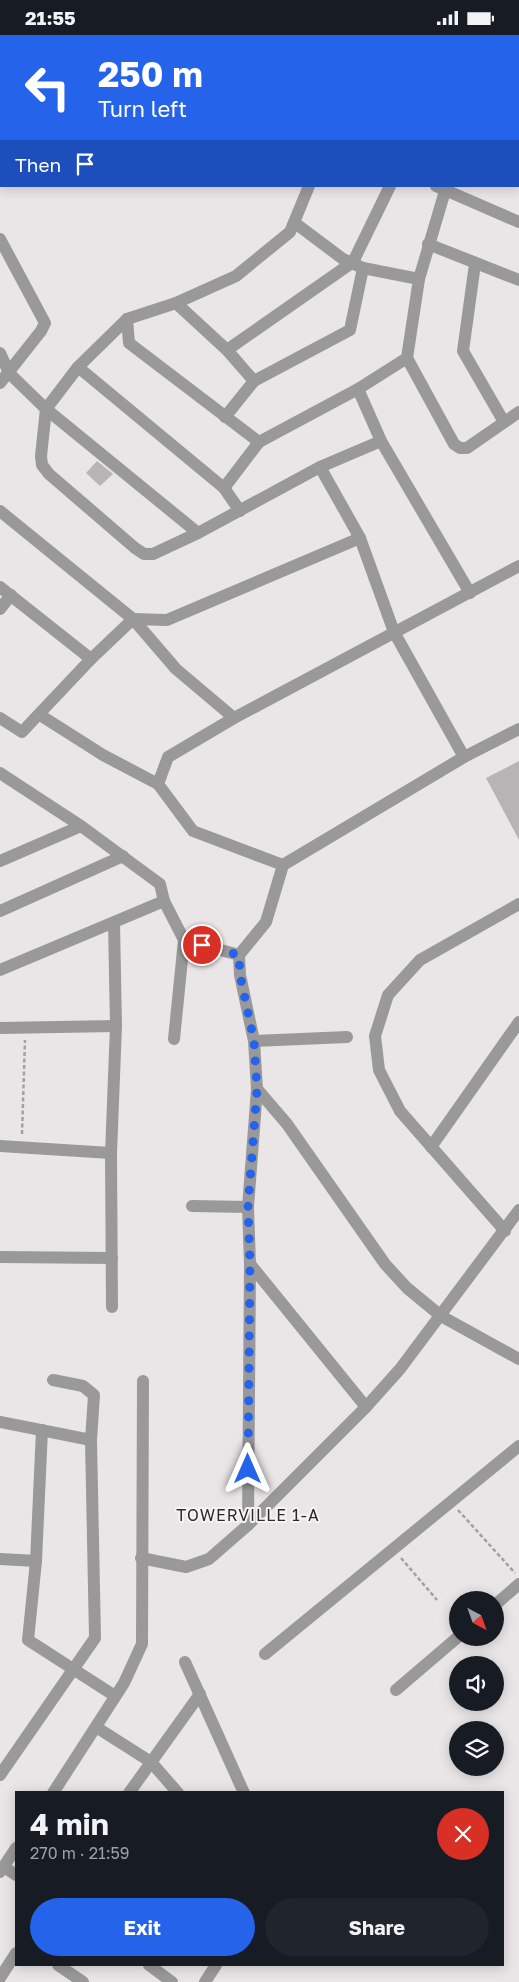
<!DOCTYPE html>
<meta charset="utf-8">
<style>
body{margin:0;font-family:"Golos Text",sans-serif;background:#20242c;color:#f1f3f6;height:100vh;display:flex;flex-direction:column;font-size:19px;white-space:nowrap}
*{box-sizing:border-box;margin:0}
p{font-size:16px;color:#9ea1a6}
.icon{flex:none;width:28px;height:28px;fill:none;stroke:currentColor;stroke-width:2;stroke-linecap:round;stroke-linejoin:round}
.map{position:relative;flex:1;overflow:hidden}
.details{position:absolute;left:15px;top:1756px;width:489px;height:175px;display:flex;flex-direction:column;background:#171b24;border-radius:0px;box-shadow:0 2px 12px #0003}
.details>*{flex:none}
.top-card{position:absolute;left:0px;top:0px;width:520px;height:152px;box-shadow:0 2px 12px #0003;background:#2563eb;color:#fff;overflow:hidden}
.needle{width:32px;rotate:139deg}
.fabs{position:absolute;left:449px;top:1556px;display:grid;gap:10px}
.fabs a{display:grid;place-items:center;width:55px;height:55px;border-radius:50%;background:#171b24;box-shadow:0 2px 12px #0003;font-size:25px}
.pin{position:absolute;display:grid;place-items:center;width:42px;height:42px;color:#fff;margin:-21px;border:2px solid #fff;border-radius:50%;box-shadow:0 1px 5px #0007}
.me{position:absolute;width:55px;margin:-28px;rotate:0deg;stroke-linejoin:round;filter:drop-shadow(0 0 4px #0008)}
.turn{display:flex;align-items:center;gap:18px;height:105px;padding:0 15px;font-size:22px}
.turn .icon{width:65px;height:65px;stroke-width:2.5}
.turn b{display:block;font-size:35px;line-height:42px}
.then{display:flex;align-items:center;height:48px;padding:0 15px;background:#0003;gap:10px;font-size:19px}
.round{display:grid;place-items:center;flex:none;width:52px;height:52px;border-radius:26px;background:#20242c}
.summary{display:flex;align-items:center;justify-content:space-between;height:85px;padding:0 15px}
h1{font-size:30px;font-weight:700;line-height:38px}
.button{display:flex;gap:10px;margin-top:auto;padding:10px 15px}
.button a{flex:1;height:58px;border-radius:30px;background:#2563eb;color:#fff;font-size:20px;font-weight:700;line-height:58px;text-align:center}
.button a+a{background:#20242c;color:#f1f3f6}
.status{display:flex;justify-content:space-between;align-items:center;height:35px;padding:0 25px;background:#171b24;direction:ltr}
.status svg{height:14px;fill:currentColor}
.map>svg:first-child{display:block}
.building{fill:#b8b4b6}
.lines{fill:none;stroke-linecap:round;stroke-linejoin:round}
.path{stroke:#a4a0a1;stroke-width:2.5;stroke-dasharray:4 2.5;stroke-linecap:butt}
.minor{stroke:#9a9999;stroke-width:12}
.route{stroke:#2563eb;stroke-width:9;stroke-dasharray:0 16.2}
.labels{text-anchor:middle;stroke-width:4;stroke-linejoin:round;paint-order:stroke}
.neighbourhood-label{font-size:16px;letter-spacing:1px;fill:#2d2a2b;stroke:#f7f3f4}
</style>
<div class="status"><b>21:55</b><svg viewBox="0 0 49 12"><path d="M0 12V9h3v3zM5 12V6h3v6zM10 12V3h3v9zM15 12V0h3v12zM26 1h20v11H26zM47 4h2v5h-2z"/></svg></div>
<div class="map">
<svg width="519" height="1947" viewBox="0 0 519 1947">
<rect width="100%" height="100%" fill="#eae6e7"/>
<g class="building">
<polygon points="97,426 113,439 100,451 86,438"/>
<polygon points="519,726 519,805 486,743"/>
</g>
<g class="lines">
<g class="path">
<polyline points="22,1099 25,1005"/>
<polyline points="458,1475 515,1538"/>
<polyline points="401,1523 437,1565"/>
</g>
<g class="minor">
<polyline points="247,0 247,1"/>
<polyline points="309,151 290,197 236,241 176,268 127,284 78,332 46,374 41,421 42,430 49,439 135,513 144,519 153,519 198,498 320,432 381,406"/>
<polyline points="436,151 519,187"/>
<polyline points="295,188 343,224 363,233 419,244"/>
<polyline points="0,204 45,288 41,296 0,348"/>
<polyline points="428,209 519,245"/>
<polyline points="475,229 463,316 504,387"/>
<polyline points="176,268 227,315 254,346"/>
<polyline points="127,284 129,308 259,407 358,354 407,323 419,244 445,156"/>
<polyline points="227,315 353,227 390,151"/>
<polyline points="0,318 9,338 46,374 198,498"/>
<polyline points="407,323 454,409 460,413 467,413 519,377"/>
<polyline points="78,332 224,453 240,476"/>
<polyline points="358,354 381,406 470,558"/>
<polyline points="225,382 254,346 350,295 363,233"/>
<polyline points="320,432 360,503 394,597 464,722"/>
<polyline points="224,453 259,407"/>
<polyline points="0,476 133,584 176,634 234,683"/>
<polyline points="0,552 91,624"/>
<polyline points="0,574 11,560"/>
<polyline points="40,680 103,720 158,749"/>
<polyline points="0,683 22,697 91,624 133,584 167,585 360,503"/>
<polyline points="0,738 81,791 160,849 164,866"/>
<polyline points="0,826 81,791"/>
<polyline points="283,830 193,796 158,749 168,722 234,683 519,531"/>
<polyline points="0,876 123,821"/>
<polyline points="0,935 164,866 184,905"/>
<polyline points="0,993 116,991"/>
<polyline points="174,1004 184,905 239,920"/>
<polyline points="254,1006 347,1002"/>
<polyline points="257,1054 287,1089 385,1229 407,1253 441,1281 519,1324"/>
<polyline points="0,1111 111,1118"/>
<polyline points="431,1112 519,987"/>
<polyline points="192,1171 248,1172"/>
<polyline points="505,1196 400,1076 379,1035 375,1001 388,960 420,925 519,869"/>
<polyline points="0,1222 112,1223"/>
<polyline points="250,1229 366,1372"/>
<polyline points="112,1272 111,1118 116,991 114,888"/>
<polyline points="0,1387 91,1405"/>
<polyline points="42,1395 36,1526 28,1605 115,1661"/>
<polyline points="248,1490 250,1229 248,1172 257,1054 254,1006 240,940 239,920 266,887 283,830 464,722 519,694"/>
<polyline points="141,1523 186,1532 209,1524 248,1490 366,1372 400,1334 519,1175"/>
<polyline points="0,1524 36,1526"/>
<polyline points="495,1570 519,1549"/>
<polyline points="265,1619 519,1411"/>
<polyline points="185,1627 244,1758"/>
<polyline points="396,1655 458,1602"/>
<polyline points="96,1692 151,1727 178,1758"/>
<polyline points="0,1740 95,1603 91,1405 94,1360 83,1351 53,1345"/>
<polyline points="53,1758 124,1648 142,1609 143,1346"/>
<polyline points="129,1758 200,1659"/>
<polyline points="4,1832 16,1840"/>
<polyline points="0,1837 16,1813"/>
<polyline points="58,1930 83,1947"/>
<polyline points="149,1930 172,1947"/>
<polyline points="0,1943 16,1918"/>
<polyline points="205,1947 216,1930"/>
</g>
</g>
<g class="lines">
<polyline class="route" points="202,910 239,920 240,940 254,1006 257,1054 248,1172 250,1229 248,1434"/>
</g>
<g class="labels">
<g class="neighbourhood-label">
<text x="248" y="1486">TOWERVILLE 1-A</text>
</g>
</g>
</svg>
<div class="fabs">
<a><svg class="needle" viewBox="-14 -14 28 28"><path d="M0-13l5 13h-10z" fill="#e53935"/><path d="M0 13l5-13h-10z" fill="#9ea1a6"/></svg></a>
<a><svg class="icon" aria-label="sound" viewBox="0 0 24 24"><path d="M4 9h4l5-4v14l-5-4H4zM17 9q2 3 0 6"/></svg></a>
<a><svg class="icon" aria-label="layers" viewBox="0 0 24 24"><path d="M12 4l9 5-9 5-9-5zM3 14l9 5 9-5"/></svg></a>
</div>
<div class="pin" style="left:202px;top:910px;background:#d93025"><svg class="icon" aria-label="arrive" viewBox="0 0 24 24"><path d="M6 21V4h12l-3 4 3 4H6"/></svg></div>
<svg class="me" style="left:248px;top:1434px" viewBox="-20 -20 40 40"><path d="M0-17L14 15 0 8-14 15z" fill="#2563eb" stroke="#fff" stroke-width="4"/></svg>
<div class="top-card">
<div class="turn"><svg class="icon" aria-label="left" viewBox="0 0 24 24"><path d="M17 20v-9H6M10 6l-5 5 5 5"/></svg><div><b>250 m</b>Turn left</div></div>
<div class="then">Then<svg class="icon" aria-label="arrive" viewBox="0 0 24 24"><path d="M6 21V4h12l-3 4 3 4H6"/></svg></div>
</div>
<section class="details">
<div class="summary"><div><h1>4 min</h1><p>270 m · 21:59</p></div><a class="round" style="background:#d93025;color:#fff"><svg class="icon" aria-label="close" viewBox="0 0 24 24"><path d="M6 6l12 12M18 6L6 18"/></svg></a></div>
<div class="button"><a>Exit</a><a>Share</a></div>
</section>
</div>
